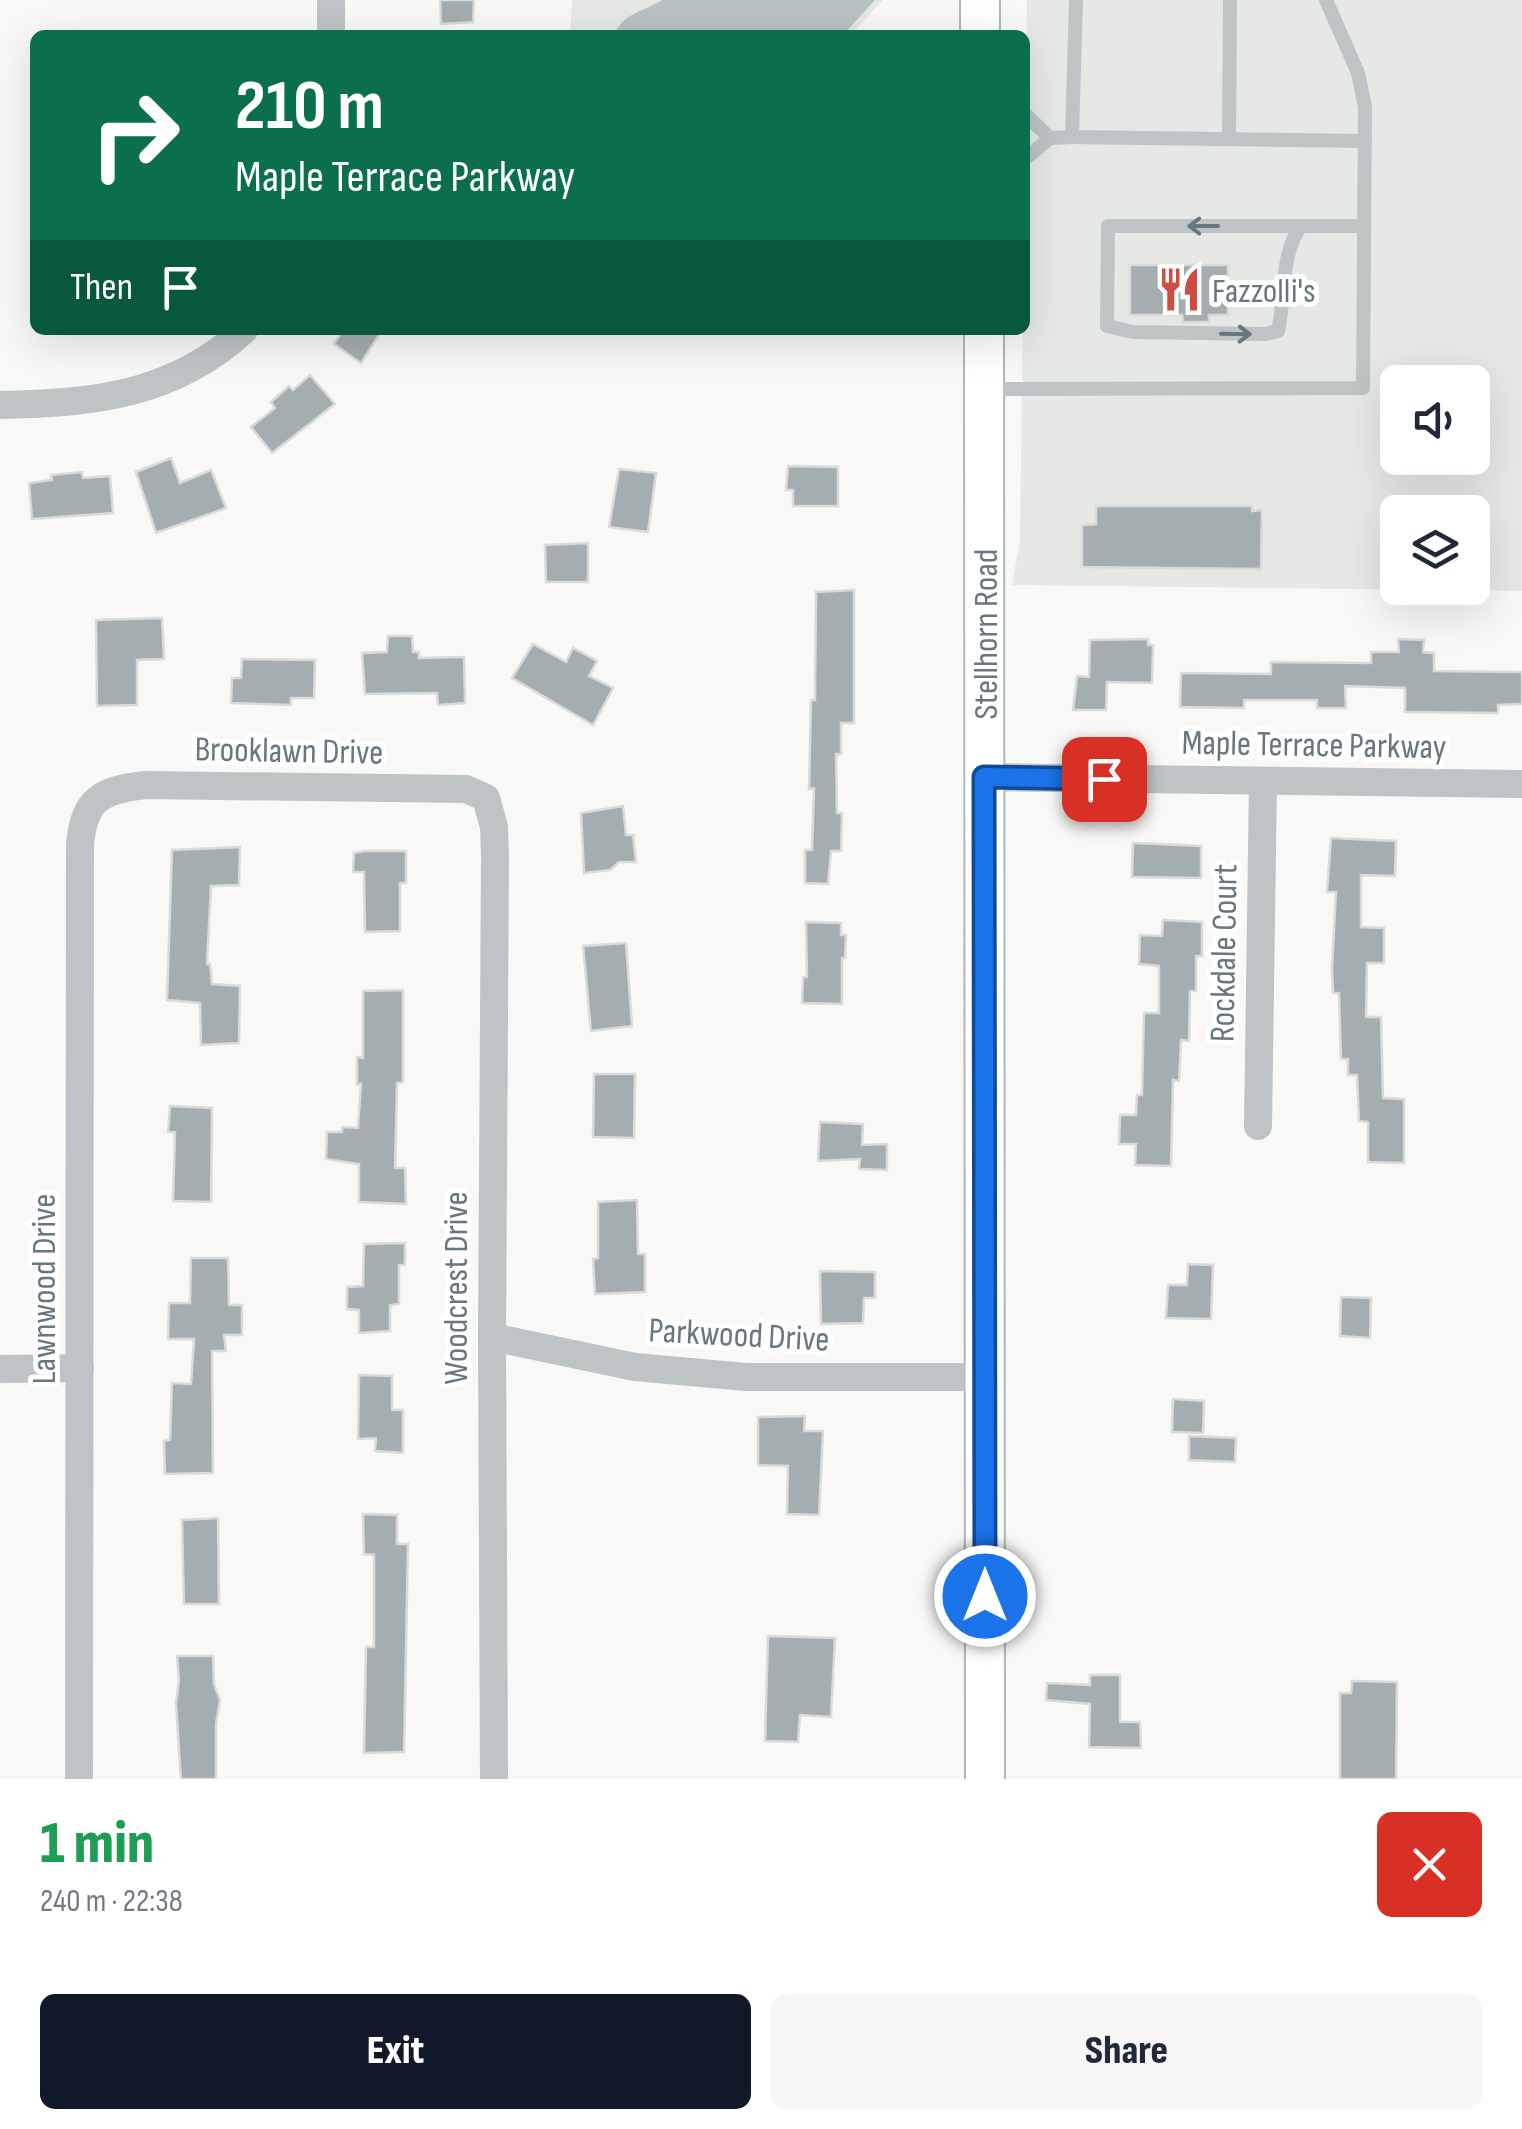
<!DOCTYPE html>
<meta charset="utf-8">
<style>
body{margin:0;font-family:"Sofia Sans Condensed",sans-serif;background:#f6f6f7;color:#1f2937;height:100vh;display:flex;flex-direction:column;font-size:38px;white-space:nowrap}
*{box-sizing:border-box;margin:0}
p{font-size:32px;color:#747a83}
.icon{flex:none;width:55px;height:55px;fill:none;stroke:currentColor;stroke-width:2;stroke-linecap:round;stroke-linejoin:round}
.map{position:relative;height:1779px;overflow:hidden}
.sheet{display:flex;flex-direction:column;background:#fff;flex:1}
.sheet>*{flex:none}
.top-card{position:absolute;left:30px;top:30px;width:1000px;height:305px;border-radius:15px;box-shadow:0 10px 40px #0002;background:#0b6e4f;color:#fff;overflow:hidden}
.controls{position:absolute;left:1380px;top:365px;display:grid;gap:20px}
.controls a{display:grid;place-items:center;width:110px;height:110px;border-radius:15px;background:#fff;box-shadow:0 10px 40px #0002;font-size:50px}
.pin{position:absolute;display:grid;place-items:center;width:85px;height:85px;color:#fff;margin:-42px;border-radius:20px;box-shadow:0 5px 15px #0006}
.me{position:absolute;width:110px;margin:-55px;rotate:0deg;stroke-linejoin:round;filter:drop-shadow(0 0 8px #0008)}
.turn{display:flex;align-items:center;gap:35px;height:210px;padding:0 40px;font-size:45px}
.turn .icon{width:130px;height:130px;stroke-width:2.5}
.turn b{display:block;font-size:70px;line-height:85px}
.then{display:flex;align-items:center;height:95px;padding:0 40px;background:#0003;gap:20px;font-size:38px}
.round{display:grid;place-items:center;flex:none;width:105px;height:105px;border-radius:15px;background:#f6f6f7}
.head{display:flex;align-items:center;justify-content:space-between;height:170px;padding:0 40px}
h1{font-size:60px;font-weight:800;line-height:75px;color:#1e9e55}
.action{display:flex;gap:20px;margin-top:auto;padding:20px 40px}
.action a{flex:1;height:115px;border-radius:15px;background:#111827;color:#fff;font-size:40px;font-weight:800;line-height:115px;text-align:center}
.action a+a{background:#f6f6f7;color:#1f2937}
.map>svg:first-child{display:block}
.built{fill:#e6e8e6;fill-rule:evenodd}
.water{fill:#b6c2c4}
.building{fill:#a4adb0;stroke:#dadad8;stroke-width:2.5}
.lines{fill:none;stroke-linecap:round;stroke-linejoin:round}
.secondary-casing{stroke:#b0b7ba;stroke-width:42}
.service{stroke:#bec3c5;stroke-width:14}
.minor{stroke:#bec3c5;stroke-width:28}
.secondary{stroke:#fff;stroke-width:38}
.oneway{stroke:#66777d}
.route-casing{stroke:#114b97;stroke-width:25}
.route{stroke:#1a73e8;stroke-width:18}
.labels{text-anchor:middle;stroke-width:10;stroke-linejoin:round;paint-order:stroke}
.poi-label{font-size:35px;fill:#66777d;stroke:#fff;text-anchor:start}
.street-label{font-size:35px;fill:#66777d;stroke:#fff}
</style>
<div class="map">
<svg width="1522" height="1779" viewBox="0 0 1522 1779">
<rect width="100%" height="100%" fill="#f8f8f6"/>
<g class="built">
<polygon points="572,0 883,0 851,35 570,35"/>
<path d="M1027,0H1522V591L1012,585L1020,540ZM1398,382H1472V458H1398ZM1398,512H1472V588H1398Z"/>
</g>
<path class="water" d="M662,0H875L843,35H614C623,13 643,12 662,0Z"/>
<g class="building">
<polygon points="440,0 474,0 473,22 441,24"/>
<polygon points="1130,265 1228,265 1228,315 1209,315 1209,322 1183,322 1182,315 1130,315"/>
<polygon points="343,330 382,330 361,363 334,344"/>
<polygon points="310,375 335,404 272,453 251,427 275,408 271,402 289,386 293,390"/>
<polygon points="171,458 180,483 211,470 226,508 156,533 136,472"/>
<polygon points="788,466 838,467 838,506 793,506 793,490 786,490"/>
<polygon points="619,469 656,473 648,532 609,527"/>
<polygon points="82,472 83,478 110,476 113,513 32,519 29,483 52,480 51,475"/>
<polygon points="1096,506 1252,506 1252,511 1262,510 1261,569 1082,567 1082,525 1096,524"/>
<polygon points="588,543 588,582 546,582 545,545"/>
<polygon points="854,590 854,723 841,723 841,754 836,754 837,813 842,813 841,851 831,851 828,884 805,883 805,850 812,850 814,788 809,789 811,700 815,700 816,592"/>
<polygon points="162,618 164,659 137,660 137,705 97,706 96,620"/>
<polygon points="388,636 412,636 413,652 419,652 419,658 464,657 465,703 438,705 437,693 365,694 362,653 387,652"/>
<polygon points="1148,639 1148,645 1153,645 1152,683 1107,682 1106,710 1073,710 1077,676 1089,677 1090,640"/>
<polygon points="1398,639 1424,640 1423,652 1434,653 1434,671 1522,672 1522,704 1498,705 1498,713 1405,712 1405,688 1345,686 1346,708 1317,708 1317,700 1244,700 1244,708 1180,707 1181,673 1271,674 1271,662 1371,663 1371,652 1399,652"/>
<polygon points="533,644 566,662 573,648 597,661 589,676 613,688 593,725 512,678"/>
<polygon points="242,659 315,660 314,698 291,698 291,705 231,703 232,678 241,678"/>
<polygon points="623,806 626,835 633,835 636,862 619,862 610,870 584,873 581,813"/>
<polygon points="1331,838 1396,841 1395,876 1361,875 1361,927 1384,928 1384,963 1367,963 1366,1017 1381,1017 1383,1098 1404,1099 1404,1163 1368,1162 1368,1122 1359,1121 1357,1075 1348,1075 1348,1059 1341,1059 1339,993 1333,993 1332,969 1336,892 1327,892"/>
<polygon points="1133,843 1201,846 1201,878 1132,877"/>
<polygon points="240,847 239,885 211,886 207,964 210,964 212,984 240,986 239,1043 201,1045 200,1003 167,1000 172,850"/>
<polygon points="365,851 406,851 406,883 400,883 400,931 365,932 364,872 353,872 354,853"/>
<polygon points="1163,920 1202,922 1202,956 1196,956 1196,991 1190,991 1189,1041 1181,1040 1179,1081 1173,1080 1171,1166 1135,1165 1136,1144 1119,1144 1120,1115 1136,1115 1137,1095 1142,1095 1144,1013 1159,1013 1159,966 1139,964 1140,935 1162,936"/>
<polygon points="806,922 841,923 841,935 846,935 845,958 842,958 842,1004 802,1003 803,977 807,977"/>
<polygon points="626,943 632,1026 591,1031 583,946"/>
<polygon points="403,990 403,1082 397,1083 395,1168 405,1168 406,1204 359,1202 359,1164 326,1159 327,1132 342,1132 342,1127 358,1128 361,1084 357,1085 357,1057 363,1058 363,991"/>
<polygon points="594,1074 635,1074 634,1138 593,1137"/>
<polygon points="170,1106 212,1108 211,1202 173,1201 175,1132 168,1132"/>
<polygon points="820,1122 863,1124 862,1145 887,1144 887,1170 859,1169 860,1159 818,1161"/>
<polygon points="637,1200 638,1254 645,1254 645,1292 595,1294 593,1259 598,1258 598,1202"/>
<polygon points="405,1243 405,1265 399,1265 399,1304 390,1305 390,1331 359,1333 359,1310 347,1309 347,1287 363,1286 364,1244"/>
<polygon points="191,1258 228,1258 229,1305 242,1305 242,1335 224,1335 226,1351 212,1351 213,1473 165,1474 164,1441 170,1440 172,1383 191,1384 194,1339 168,1339 169,1303 190,1303"/>
<polygon points="1188,1264 1213,1265 1211,1319 1166,1318 1168,1285 1187,1285"/>
<polygon points="820,1271 875,1272 875,1298 864,1298 863,1323 821,1324"/>
<polygon points="1341,1297 1371,1298 1370,1338 1340,1336"/>
<polygon points="359,1375 392,1376 392,1410 403,1410 403,1453 375,1451 376,1438 358,1439"/>
<polygon points="1173,1399 1204,1401 1203,1433 1172,1432"/>
<polygon points="805,1416 804,1431 823,1431 819,1515 787,1514 788,1466 758,1465 758,1417"/>
<polygon points="1189,1436 1236,1438 1235,1462 1189,1460"/>
<polygon points="363,1514 397,1515 397,1544 408,1544 404,1752 364,1753 366,1647 374,1647 374,1555 364,1554"/>
<polygon points="218,1518 219,1604 184,1604 182,1520"/>
<polygon points="768,1636 835,1638 831,1717 800,1715 798,1742 765,1741"/>
<polygon points="177,1656 213,1656 214,1684 220,1700 216,1724 216,1779 181,1779 176,1703 179,1680"/>
<polygon points="1090,1675 1120,1675 1120,1722 1140,1722 1141,1748 1089,1747 1090,1704 1046,1700 1047,1683 1090,1685"/>
<polygon points="1352,1681 1397,1682 1396,1779 1340,1779 1340,1693 1351,1693"/>
</g>
<g class="lines">
<defs>
<g id="secondary">
<polyline points="980,0 980,35"/>
<polyline points="984,330 985,1779"/>
</g>
</defs>
<use href="#secondary" class="secondary-casing"/>
<g class="service">
<polyline points="1076,0 1072,137 1365,141"/>
<polyline points="1025,114 1050,138"/>
<polyline points="1229,139 1230,0"/>
<polyline points="1025,159 1050,138 1072,137"/>
<path d="M1301,226C1280,254 1286,297 1278,331L1266,334L1133,332L1107,326L1108,226H1364"/>
<polyline points="985,389 1363,388 1365,107 1358,73 1326,0"/>
</g>
<g class="minor">
<polyline points="331,0 331,35"/>
<path d="M0,405C92,403 173,396 244,330"/>
<polyline points="984,777 1522,784"/>
<polyline points="1258,1126 1263,781"/>
<polyline points="492,1337 635,1367 746,1377 985,1377"/>
<polyline points="0,1369 80,1368"/>
<path d="M79,1779L80,845C84,799 101,790 145,785L466,789L486,798L494,827L495,857L492,1337L494,1779"/>
</g>
<use href="#secondary" class="secondary"/>
</g>
<defs><path id="oneway-shaft" d="M-6 0H5M1.5-3L5.5 0L1.5 3" fill="none" stroke-width="1.6" stroke-linecap="round" stroke-linejoin="round" transform="scale(2.5)"/></defs>
<g class="oneway">
<use href="#oneway-shaft" transform="translate(1203 226) rotate(-180)"/>
<use href="#oneway-shaft" transform="translate(1236 334) rotate(1)"/>
</g>
<g class="lines">
<defs>
<polyline id="route" points="985,1596 984,777 1104,779"/>
</defs>
<use href="#route" class="route-casing"/>
<use href="#route" class="route"/>
</g>
<defs>
<symbol id="restaurant-bare" viewBox="-9 -9 18 18"><path d="M-5-6h1v4h1v-4h1v4h1v-4h1v5L-1.5 .5V6h-2V.5L-5-1ZM5-6V6H3V1.5H1.5Q1.5-4 5-6Z" fill="#ce4d41" stroke="#fff" stroke-width="2.5" paint-order="stroke"/></symbol>
</defs>
<g fill-rule="evenodd">
<use href="#restaurant-bare" x="1148" y="258" width="63" height="63"/>
</g>
<g class="labels">
<g class="poi-label">
<text x="1212" y="302">Fazzolli's</text>
</g>
<g class="street-label">
<text transform="translate(985 634) rotate(-90)" y="12">Stellhorn Road</text>
<text transform="translate(1314 744) rotate(1)" y="12">Maple Terrace Parkway</text>
<text transform="translate(289 750) rotate(1)" y="12">Brooklawn Drive</text>
<text transform="translate(1223 953) rotate(-89)" y="12">Rockdale Court</text>
<text transform="translate(455 1288) rotate(-90)" y="12">Woodcrest Drive</text>
<text transform="translate(43 1289) rotate(-90)" y="12">Lawnwood Drive</text>
<text transform="translate(739 1334) rotate(3)" y="12">Parkwood Drive</text>
</g>
</g>
</svg>
<div class="controls">
<a><svg class="icon" aria-label="sound" viewBox="0 0 24 24"><path d="M4 9h4l5-4v14l-5-4H4zM17 9q2 3 0 6"/></svg></a>
<a><svg class="icon" aria-label="layers" viewBox="0 0 24 24"><path d="M12 4l9 5-9 5-9-5zM3 14l9 5 9-5"/></svg></a>
</div>
<div class="pin" style="left:1104px;top:779px;background:#d93025"><svg class="icon" aria-label="arrive" viewBox="0 0 24 24"><path d="M6 21V4h12l-3 4 3 4H6"/></svg></div>
<svg class="me" style="left:985px;top:1596px" viewBox="-20 -20 40 40"><circle r="17" fill="#1a73e8" stroke="#fff" stroke-width="3"/><path d="M0-11L8 9 0 5-8 9z" fill="#fff"/></svg>
<div class="top-card">
<div class="turn"><svg class="icon" aria-label="right" viewBox="0 0 24 24"><path d="M7 20v-9h11M14 6l5 5-5 5"/></svg><div><b>210 m</b>Maple Terrace Parkway</div></div>
<div class="then">Then<svg class="icon" aria-label="arrive" viewBox="0 0 24 24"><path d="M6 21V4h12l-3 4 3 4H6"/></svg></div>
</div>
</div>
<section class="sheet">
<div class="head"><div><h1>1 min</h1><p>240 m · 22:38</p></div><a class="round" style="background:#d93025;color:#fff"><svg class="icon" aria-label="close" viewBox="0 0 24 24"><path d="M6 6l12 12M18 6L6 18"/></svg></a></div>
<div class="action"><a>Exit</a><a>Share</a></div>
</section>
